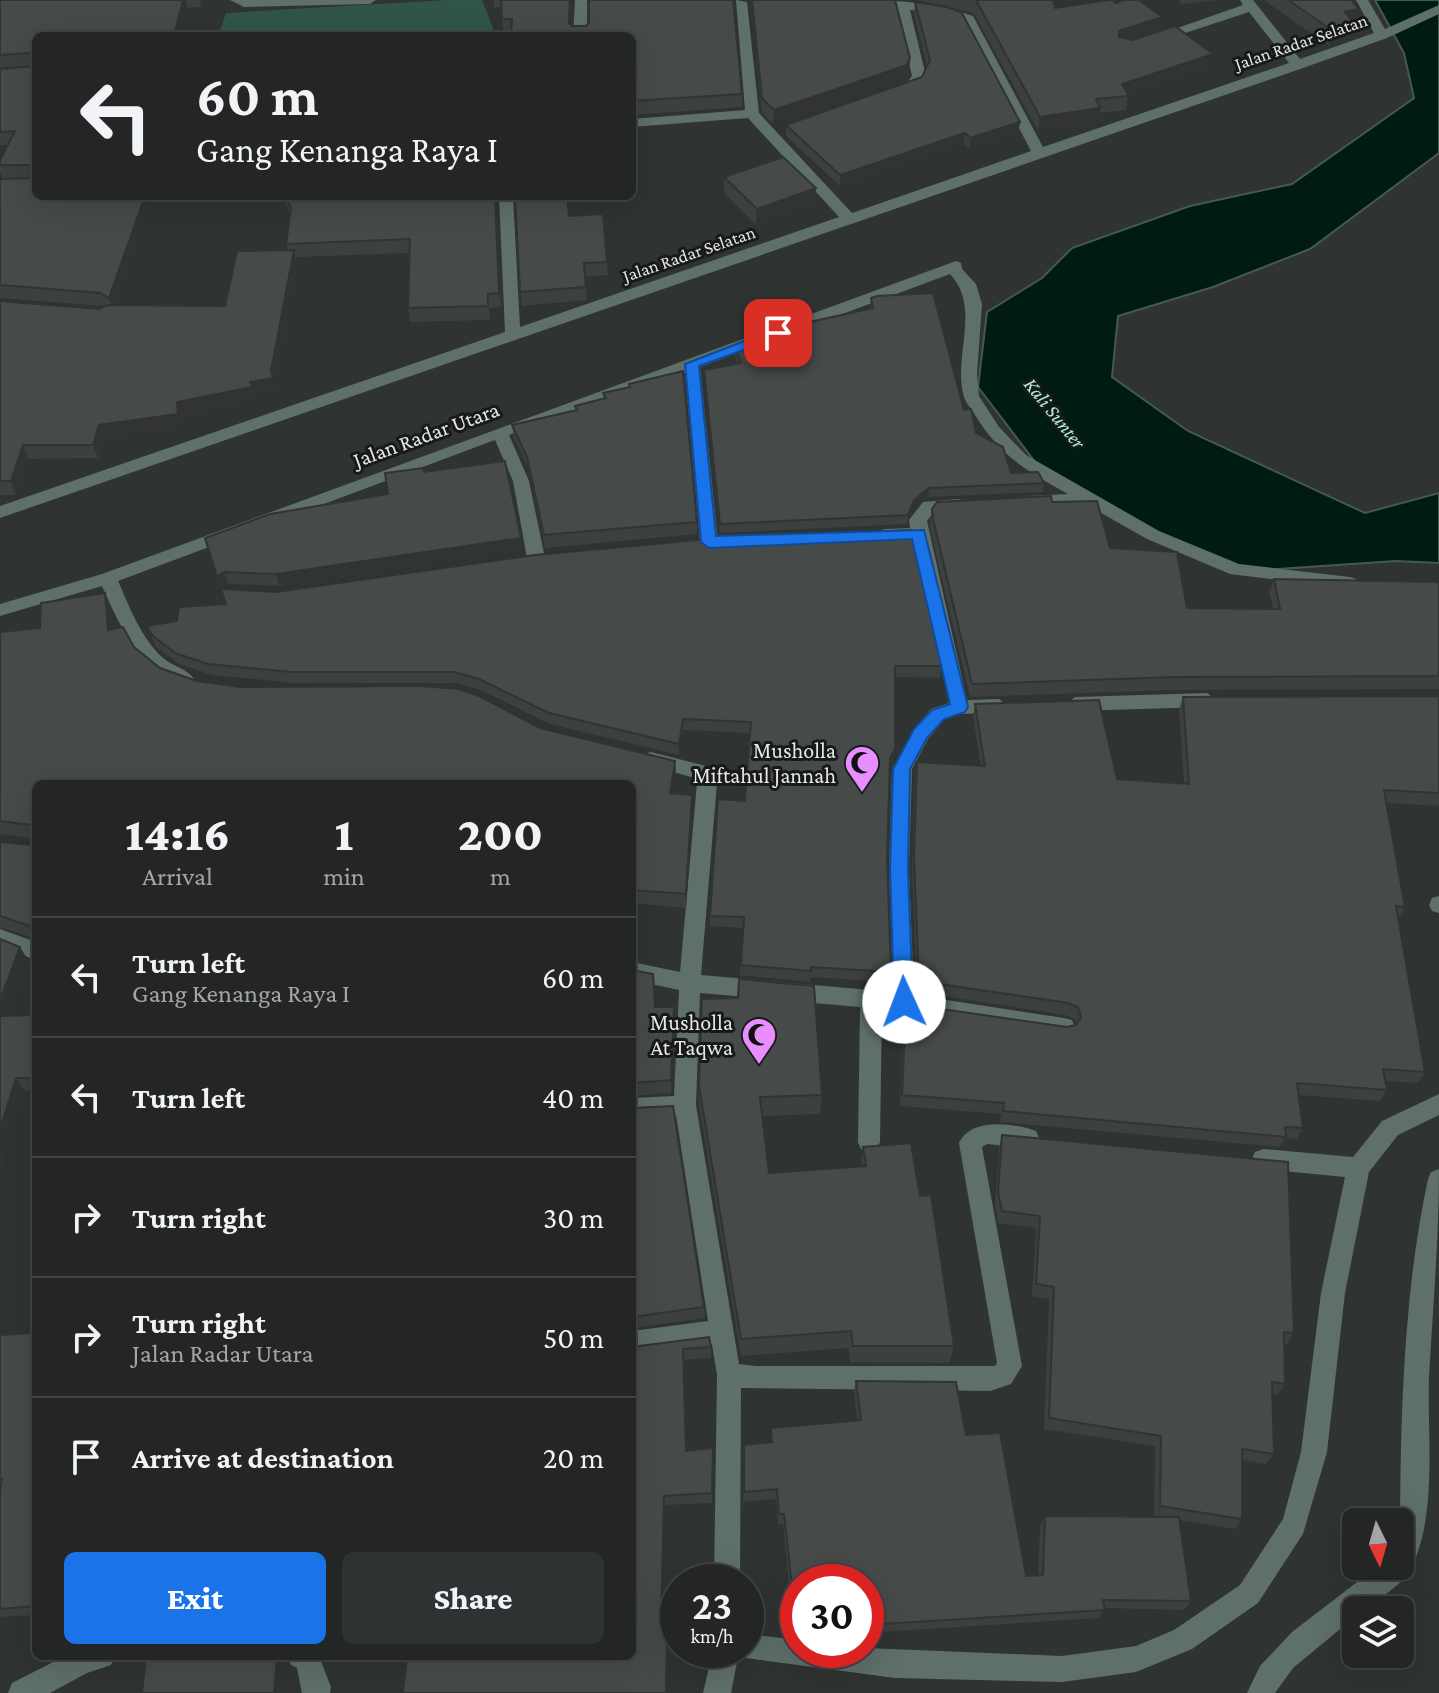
<!DOCTYPE html>
<style>
body{margin:0;font-family:"Crimson Pro",serif;background:#2f3232;color:#f1f3f6;height:100vh;display:flex;flex-direction:column;font-size:30px;white-space:nowrap}
*{box-sizing:border-box;margin:0}
p{font-size:26px;color:#a3a5a7}
.icon{flex:none;width:44px;height:44px;fill:none;stroke:currentColor;stroke-width:2;stroke-linecap:round;stroke-linejoin:round}
.map{position:relative;flex:1;overflow:hidden}
.panel{position:absolute;left:32px;top:780px;width:604px;height:880px;display:flex;flex-direction:column;background:#232625;border-radius:12px;box-shadow:0 8px 32px #0002,0 0 0 2px #404342}
.panel>*{flex:none}
.guide{position:absolute;left:32px;top:32px;width:604px;height:168px;border-radius:12px;box-shadow:0 8px 32px #0002,0 0 0 2px #404342;background:#232625;color:#f1f3f6;overflow:hidden}
.needle{width:52px;rotate:175deg}
.controls{position:absolute;left:1342px;top:1508px;display:grid;gap:16px}
.controls a{display:grid;place-items:center;width:72px;height:72px;border-radius:12px;background:#232625;box-shadow:0 8px 32px #0002,0 0 0 2px #404342;font-size:40px}
.speed{position:absolute;left:660px;top:1564px;display:flex;gap:16px;font-size:40px;font-weight:700;text-align:center}
.speed>*{display:grid;place-content:center;width:104px;height:104px;border-radius:50%;background:#232625;box-shadow:0 8px 32px #0002,0 0 0 2px #404342;line-height:1}
.speed small{font-size:20px;font-weight:400}
.speed .limit{border:12px solid #d22;background:#fff;color:#111}
.pin{position:absolute;display:grid;place-items:center;width:68px;height:68px;color:#fff;margin:-34px;border-radius:16px;box-shadow:0 4px 12px #0006}
.me{position:absolute;width:88px;margin:-44px;rotate:358deg;stroke-linejoin:round;filter:drop-shadow(0 0 6px #0008)}
.turn{display:flex;align-items:center;gap:28px;height:168px;padding:0 32px;font-size:36px}
.turn .icon{width:104px;height:104px;stroke-width:2.5}
.turn b{display:block;font-size:56px;line-height:68px}
.eta{display:flex;justify-content:space-evenly;align-items:center;height:136px;text-align:center}
.eta b{font-size:48px;font-weight:800;line-height:56px}
.button{display:flex;gap:16px;margin-top:auto;padding:16px 32px}
.button a{flex:1;height:92px;border-radius:12px;background:#1a73e8;color:#fff;font-size:32px;font-weight:800;line-height:92px;text-align:center}
.button a+a{background:#2f3232;color:#f1f3f6}
ul{padding:0;list-style:none}
li{display:flex;align-items:center;gap:24px;height:120px;padding:0 32px;border-top:2px solid #404342}
li div{flex:1}
li b{display:block;font-size:30px}
li em{font-style:normal}
.map>svg:first-child{display:block}
.green{fill:#305548}
.water{fill:#001b13;stroke:#455953;stroke-width:2}
.lines{fill:none;stroke-linecap:round;stroke-linejoin:round}
.minor{fill:#5f6f69;fill-rule:evenodd}
.wall{fill:#3c403e}
.shaded-wall{fill:#313432}
.building{fill:#464a48;stroke:#313432;stroke-width:2}
.route{fill:#1a73e8;stroke:#114b97;stroke-width:2}
.labels{text-anchor:middle;stroke-width:6;stroke-linejoin:round;paint-order:stroke}
.far-street-label{font-size:18px;fill:#e7e9e8;stroke:#181a19}
.far-water-label{font-size:20px;font-style:italic;fill:#acf2d9;stroke:#181a19}
.street-label{font-size:22px;fill:#e7e9e8;stroke:#181a19}
.poi-label{font-size:22px;fill:#e7e9e8;stroke:#181a19;text-anchor:end}
</style>
<div class="map">
<svg width="1439" height="1693" viewBox="0 0 1439 1693">
<rect width="100%" height="100%" fill="#2f3331"/>
<polygon class="green" points="447,0 482,0 496,36 218,36 226,13"/>
<polygon class="water" points="1375,0 1439,0 1439,153 1310,249 1213,287 1118,316 1112,377 1188,431 1365,513 1439,493 1439,563 1396,561 1249,571 1165,536 1039,467 978,387 987,312 1042,278 1072,248 1190,206 1292,184 1414,98 1404,53"/>
<g class="lines">
<g class="minor">
<polygon points="230,0 376,0 370,4 244,7"/>
<polygon points="575,0 587,0 587,36 573,36"/>
<path d="M736,0L747,2L759,113L852,213L1031,151L963,22L947,15L910,10L926,76L918,87L890,94V88L908,81L912,76L896,8L863,0C900,0 938,3 973,16L1043,147L1289,63L1249,12L1161,41L1149,38L1243,5L1240,0H1253L1300,59L1374,33L1356,0H1368L1385,29L1439,5V14L1387,38L1303,68L0,518V506L505,332L499,196H513L520,327L839,217L748,118L632,127V119L745,110Z"/>
<path d="M956,261L961,263L962,269L976,284L982,304L977,374L979,396L999,427L1026,455L1159,531L1239,564L1350,577L1356,579L1359,583L1356,587L1350,589L1230,574L1147,539L1087,505L1021,506L1018,502L1027,496L1068,494C1026,470 1001,457 975,415C971,408 964,401 963,393C954,353 981,307 950,274L700,367L718,542L715,546L709,548L700,542L685,373L509,435L529,481L545,558L542,562H530L527,558L513,481L495,440L118,581C130,608 141,638 163,658C172,666 188,669 194,679L192,684C150,697 115,615 102,586L0,616V604L102,574Z"/>
<path d="M959,499L965,501L968,505L965,509L934,512L927,521L967,700L999,699L1008,706L999,713L960,714L945,719L928,739L912,769L909,869L914,995L1064,1018L1072,1020L1075,1027L1072,1034L1064,1036L882,1009L880,1142L877,1149L869,1152L861,1149L858,1142L860,1007L700,993L696,1105L739,1364L756,1366H995L997,1363L959,1143C971,1117 1013,1123 1036,1131L1039,1138L1036,1145L1028,1148L987,1144L982,1147L1022,1366L1011,1384L990,1391L741,1388L740,1582H714L717,1375L712,1344L632,1355V1331L708,1321L676,1115L632,1118V1098L674,1096L679,990L632,980V962L680,972L697,783L695,778L644,764L641,759L644,754L651,752L702,765L709,767L717,783L701,975L893,992L889,869L892,769L914,729L931,709L949,703L912,539L884,541L875,535L884,529L910,528L909,520L923,502Z"/>
<polygon points="1207,693 1216,700 1207,707 1075,711 1066,704 1075,697"/>
<polygon points="1439,896 1439,913 1432,911 1429,905 1432,898"/>
<polygon points="0,929 36,942 36,960 0,947"/>
<polygon points="1439,1094 1439,1115 1398,1135 1369,1172 1345,1293 1327,1452 1303,1534 1258,1603 1192,1649 1136,1672 1062,1682 895,1678 738,1657 731,1693 703,1693 713,1650 746,1650 746,1634 798,1640 798,1650 866,1648 1062,1656 1136,1646 1174,1630 1240,1585 1283,1519 1301,1452 1321,1293 1345,1177 1263,1169 1255,1166 1252,1159 1255,1152 1263,1149 1353,1157 1382,1121"/>
<path d="M1439,1169C1439,1238 1433,1307 1429,1377C1427,1435 1438,1518 1410,1570C1401,1586 1378,1599 1364,1610H1356V1616L1293,1668L1275,1693H1247L1260,1666L1292,1632L1378,1566H1400C1400,1441 1401,1305 1428,1179L1431,1172Z"/>
<polygon points="65,1656 115,1656 111,1665 87,1673 50,1693 8,1693 12,1683"/>
<polygon points="287,1656 319,1656 331,1687 330,1693 302,1693 297,1668 291,1665"/>
</g>
</g>
<g class="wall">
<polygon points="0,0 201,0 200,7 187,8 180,36 36,36 116,305 225,306 287,250 286,244 290,214 282,196 496,196 501,307 489,308 490,320 410,322 408,308 409,253 296,257 297,264 275,383 277,391 254,396 255,400 181,416 182,427 104,438 98,458 28,459 16,495 0,495 0,301 99,309 104,306 0,298 0,179 2,178 0,171 0,160 8,145 0,145 0,69 29,66 0,68"/>
<polygon points="494,0 572,0 571,24 572,26 586,26 589,23 589,0 733,0 742,94 742,107 632,115 632,36 511,36 511,32 503,32 501,7 494,8"/>
<polygon points="751,0 895,0 910,58 909,72 906,79 773,124 762,112"/>
<polygon points="916,0 1053,0 1055,8 1116,3 1162,17 1159,30 1132,40 1210,68 1128,95 1126,110 1099,113 1098,122 1038,131 974,13 947,7 1020,122 1018,133 969,149 964,144 840,186 786,136 786,125 922,77 927,65 914,14 915,2 947,7"/>
<polygon points="1179,0 1217,0 1182,4"/>
<polygon points="1264,0 1351,0 1359,9 1350,38 1329,46"/>
<polygon points="724,177 815,204 756,225 724,193"/>
<polygon points="603,214 608,275 585,277 587,300 522,306 520,292 569,216"/>
<polygon points="871,298 964,410 976,433 1011,473 1044,483 1043,492 928,497 913,509 907,524 720,533 704,370 738,364 735,357 735,348 785,333 785,330 870,308"/>
<polygon points="629,384 697,522 697,534 545,548 529,469 514,438 512,425 575,410 575,406 604,399 603,393 629,387"/>
<polygon points="424,472 522,550 279,586 228,584 221,588 205,538 388,494"/>
<polygon points="1052,502 1187,608 1273,609 1269,592 1274,579 1439,582 1439,689 1170,690 970,697 931,533 930,522 932,509"/>
<polygon points="111,608 113,629 134,647 160,668 197,681 540,728 675,761 676,776 673,794 692,795 692,809 686,908 632,903 632,784 36,784 36,948 31,937 0,927 0,842 31,845 31,838 0,834 0,632 40,628"/>
<polygon points="147,626 942,666 940,678 895,677 894,760 890,767 887,858 891,972 890,982 810,977 810,982 740,975 743,928 710,926 710,916 745,801 750,733 683,730 679,755 550,724 481,690 456,683 294,683 212,675 179,664 156,647"/>
<polygon points="1439,696 1439,806 1386,803 1405,907 1398,919 1425,1072 1418,1083 1385,1081 1387,1090 1380,1101 1299,1095 1303,1128 1297,1139 1285,1138 1280,1147 1000,1122 1001,1114 900,1106 904,1015 906,1004 1067,1027 1077,1025 1075,1019 1065,1015 917,992 912,869 915,774 917,762 981,766 973,717 975,704 1117,779 1184,784 1179,710 1183,697"/>
<polygon points="0,939 28,960 7,1016 36,1015 36,1090 24,1091 0,1168"/>
<polygon points="632,970 655,1007 674,1007 671,1093 632,1096"/>
<polygon points="699,1086 822,1095 820,1114 762,1116 769,1173 861,1167 863,1147 920,1196 954,1346 949,1363 850,1362 848,1348 741,1356 699,1105"/>
<polygon points="632,1108 704,1307 705,1318 632,1328"/>
<polygon points="1002,1135 1294,1333 1286,1345 1284,1344 1285,1384 1277,1395 1272,1394 1274,1454 1266,1464 1242,1460 1242,1519 1235,1529 1180,1520 1191,1601 1184,1610 1105,1608 1099,1618 880,1632 877,1606 866,1607 866,1582 798,1582 798,1612 792,1613 783,1524 778,1524 776,1499 743,1502 744,1445 771,1442 771,1428 857,1420 854,1392 856,1381 966,1435 1026,1576 1038,1575 1040,1525 1045,1516 1158,1516 1154,1516 1155,1446 1044,1429 1049,1299 1032,1296 1036,1228 998,1223 995,1205 999,1148"/>
<polygon points="36,1327 36,1615 0,1617 0,1335 32,1333"/>
<polygon points="632,1347 711,1347 711,1358 683,1360 686,1451 713,1448 712,1503 664,1505 662,1626 668,1634 632,1656"/>
</g>
<g class="shaded-wall">
<polygon points="183,0 186,0 187,8 180,36 174,36"/>
<polygon points="570,0 572,0 570,36 569,23"/>
<polygon points="1359,9 1355,23 1341,27 1345,12"/>
<polygon points="1162,17 1159,30 1116,45 1119,31"/>
<polygon points="1354,24 1350,38 1329,46 1333,31"/>
<polygon points="1213,54 1210,68 1120,98 1122,84"/>
<polygon points="910,58 909,72 906,79 773,124 774,110"/>
<polygon points="1100,108 1098,122 1038,131 1040,117"/>
<polygon points="1020,122 1018,133 969,149 970,138"/>
<polygon points="965,133 964,144 840,186 840,175"/>
<polygon points="816,188 815,204 756,225 757,209"/>
<polygon points="145,196 154,196 114,311 109,298"/>
<polygon points="495,196 496,196 501,307 499,293"/>
<polygon points="294,250 297,264 275,383 277,391 254,396 255,400 181,416 182,427 104,438 98,458 93,445 99,425 250,382 271,371"/>
<polygon points="23,445 28,459 16,495 11,481"/>
<polygon points="929,488 928,497 913,509 907,524 908,515 914,500"/>
<polygon points="521,538 522,550 279,586 276,574"/>
<polygon points="224,572 228,584 221,588 217,576"/>
<polygon points="105,593 111,608 114,645 108,630"/>
<polygon points="683,719 683,730 679,755 679,744"/>
<polygon points="895,749 894,760 889,769 890,758"/>
<polygon points="675,761 676,776 671,808 670,793"/>
<polygon points="692,795 692,809 686,908 686,894"/>
<polygon points="20,947 28,960 2,1029 0,1025 0,1000"/>
<polygon points="674,1007 675,1020 671,1093 671,1080"/>
<polygon points="16,1078 24,1091 0,1168 0,1129"/>
<polygon points="664,1496 664,1505 662,1634 661,1626"/>
<polygon points="277,1656 284,1656 281,1693 274,1693"/>
</g>
<g class="building">
<polygon points="0,0 183,0 174,36 36,36 36,196 145,196 109,298 100,293 0,285 0,179 34,178 35,168 32,165 0,165 0,160 15,131 0,132 0,69 34,66 35,56 32,53 0,55"/>
<polygon points="501,0 570,0 569,23 572,26 586,26 589,23 589,0 733,0 742,94 632,101 632,36 511,36 512,19 502,19"/>
<polygon points="752,0 895,0 910,58 907,65 774,110 762,98"/>
<polygon points="976,0 1053,0 1055,8 1109,0 1112,0 1116,3 1124,0 1139,0 1162,17 1119,31 1119,37 1133,40 1175,26 1213,54 1122,84 1129,96 1096,99 1100,108 1040,117"/>
<polygon points="1288,0 1351,0 1359,9 1345,12 1354,24 1333,31"/>
<polygon points="915,2 947,7 962,13 1020,122 970,138 965,133 840,175 786,125 922,77 930,60"/>
<polygon points="783,157 816,188 757,209 724,177"/>
<polygon points="285,196 495,196 499,293 488,294 488,306 408,308 410,239 286,244 291,208"/>
<polygon points="515,196 567,196 569,216 603,214 607,262 584,263 586,287 520,292"/>
<polygon points="294,250 271,371 273,378 250,382 252,387 177,402 178,414 99,425 93,445 23,445 11,481 0,481 0,301 99,309 107,305 225,306 237,251"/>
<polygon points="933,293 964,410 971,409 976,433 1003,447 1011,473 1038,472 1044,483 929,488 914,500 908,515 720,524 704,370 741,363 735,348 787,333 785,330 801,324 873,308 871,298 877,296"/>
<polygon points="683,371 697,522 544,535 527,457 512,425 577,410 575,406 606,398 603,393 630,387 629,384"/>
<polygon points="505,461 521,538 276,574 224,572 217,576 205,538 270,514 388,494 385,473 423,468 424,472"/>
<polygon points="1051,496 1052,502 1097,501 1110,548 1177,552 1187,608 1280,609 1274,579 1439,582 1439,676 1174,677 972,684 933,519 932,509 937,502"/>
<polygon points="911,530 942,666 895,666 895,749 890,758 887,858 891,972 811,967 811,971 741,965 744,917 710,916 718,799 745,801 751,722 683,719 679,744 549,713 479,679 454,672 291,672 208,664 175,653 152,635 147,626 177,621 179,607 226,604 221,589 276,592 535,555 709,539"/>
<polygon points="105,593 108,630 123,627 134,647 160,668 197,681 240,687 422,686 458,689 479,696 540,728 675,761 670,793 692,795 686,894 632,890 632,784 36,784 36,941 32,940 30,926 0,916 0,842 31,845 31,825 0,821 0,632 40,628 41,603"/>
<polygon points="1439,696 1439,793 1384,790 1405,907 1396,906 1425,1072 1383,1069 1387,1090 1297,1083 1303,1128 1285,1127 1286,1137 1003,1111 1004,1103 902,1095 906,1004 1067,1027 1076,1025 1081,1017 1078,1007 1068,1003 919,981 914,857 917,762 985,766 975,704 1099,700 1117,779 1189,784 1183,697"/>
<polygon points="0,939 20,947 0,1000"/>
<polygon points="632,970 653,974 655,1007 674,1007 671,1080 632,1083"/>
<polygon points="739,979 814,986 822,1095 760,1097 769,1173 866,1166 863,1147 911,1143 920,1196 931,1195 954,1346 853,1346 851,1331 741,1339 699,1086 702,999 738,998"/>
<polygon points="36,1015 36,1078 16,1078 0,1129 0,1016"/>
<polygon points="673,1106 704,1307 632,1317 632,1108"/>
<polygon points="1002,1135 1288,1162 1294,1333 1284,1332 1285,1384 1272,1382 1274,1454 1242,1449 1242,1519 1160,1506 1161,1436 1049,1418 1054,1287 1036,1284 1040,1216 1002,1211 998,1192"/>
<polygon points="33,1327 36,1327 36,1606 0,1609 0,1491 2,1479 0,1479 0,1335 32,1333"/>
<polygon points="709,1337 711,1347 683,1349 686,1451 713,1448 712,1493 664,1496 661,1626 667,1626 666,1693 403,1693 407,1656 632,1656 632,1347"/>
<polygon points="856,1381 956,1382 966,1435 1000,1433 1026,1576 1043,1575 1045,1516 1179,1517 1191,1601 1103,1600 1105,1610 882,1624 880,1598 866,1599 866,1582 798,1582 798,1604 794,1604 784,1514 779,1514 777,1489 744,1492 744,1445 772,1442 771,1428 861,1420"/>
<polygon points="146,1656 277,1656 274,1693 142,1693"/>
</g>
<polygon class="route" points="778,328 783,330 783,336 699,366 716,536 924,530 968,707 965,712 944,719 927,738 910,769 908,869 913,1002 911,1008 904,1010 897,1008 894,1002 890,869 893,769 914,729 932,710 950,704 912,539 709,548 701,542 685,364"/>
<defs>
<symbol id="mosque-pin" viewBox="-11 -11 22 30"><path d="M0 17L-7.5 6A9.5 9.5 0 1 1 7.5 6Z" fill="#e98efe" stroke="#181a19"/><path d="M3.5-4.9A6 6 0 1 0 3.5 4.9A5 5 0 1 1 3.5-4.9Z" fill="#111"/></symbol>
</defs>
<g fill-rule="evenodd">
<use href="#mosque-pin" x="842" y="743" width="40" height="54"/>
<use href="#mosque-pin" x="739" y="1015" width="40" height="54"/>
</g>
<g class="labels">
<g class="far-street-label">
<text transform="translate(1301 42) rotate(-19)" y="6">Jalan Radar Selatan</text>
<text transform="translate(689 254) rotate(-19)" y="6">Jalan Radar Selatan</text>
</g>
<g class="far-water-label">
<text transform="translate(1055 413) rotate(51)" y="7">Kali Sunter</text>
</g>
<g class="street-label">
<text transform="translate(426 434) rotate(-20)" y="8">Jalan Radar Utara</text>
</g>
<g class="poi-label">
<text x="836" y="758">Musholla<tspan x="836" dy="25">Miftahul Jannah</tspan></text>
<text x="733" y="1030">Musholla<tspan x="733" dy="25">At Taqwa</tspan></text>
</g>
</g>
</svg>
<div class="controls">
<a><svg class="needle" viewBox="-14 -14 28 28"><path d="M0-13l5 13h-10z" fill="#e53935"/><path d="M0 13l5-13h-10z" fill="#a3a5a7"/></svg></a>
<a><svg class="icon" aria-label="layers" viewBox="0 0 24 24"><path d="M12 4l9 5-9 5-9-5zM3 14l9 5 9-5"/></svg></a>
</div>
<div class="speed"><div>23<small>km/h</small></div><div class="limit">30</div></div>
<div class="pin" style="left:778px;top:333px;background:#d93025"><svg class="icon" aria-label="arrive" viewBox="0 0 24 24"><path d="M6 21V4h12l-3 4 3 4H6"/></svg></div>
<svg class="me" style="left:904px;top:1002px" viewBox="-20 -20 40 40"><circle r="19" fill="#fff"/><path d="M0-13L10 11 0 6-10 11z" fill="#1a73e8"/></svg>
<div class="guide">
<div class="turn"><svg class="icon" aria-label="left" viewBox="0 0 24 24"><path d="M17 20v-9H6M10 6l-5 5 5 5"/></svg><div><b>60 m</b>Gang Kenanga Raya I</div></div>
</div>
<section class="panel">
<div class="eta">
<div><b>14:16</b><p>Arrival</p></div>
<div><b>1</b><p>min</p></div>
<div><b>200</b><p>m</p></div>
</div>
<ul>
<li><svg class="icon" aria-label="left" viewBox="0 0 24 24"><path d="M17 20v-9H6M10 6l-5 5 5 5"/></svg><div><b>Turn left</b><p>Gang Kenanga Raya I</p></div><em>60 m</em></li>
<li><svg class="icon" aria-label="left" viewBox="0 0 24 24"><path d="M17 20v-9H6M10 6l-5 5 5 5"/></svg><div><b>Turn left</b></div><em>40 m</em></li>
<li><svg class="icon" aria-label="right" viewBox="0 0 24 24"><path d="M7 20v-9h11M14 6l5 5-5 5"/></svg><div><b>Turn right</b></div><em>30 m</em></li>
<li><svg class="icon" aria-label="right" viewBox="0 0 24 24"><path d="M7 20v-9h11M14 6l5 5-5 5"/></svg><div><b>Turn right</b><p>Jalan Radar Utara</p></div><em>50 m</em></li>
<li><svg class="icon" aria-label="arrive" viewBox="0 0 24 24"><path d="M6 21V4h12l-3 4 3 4H6"/></svg><div><b>Arrive at destination</b></div><em>20 m</em></li>
</ul>
<div class="button"><a>Exit</a><a>Share</a></div>
</section>
</div>
